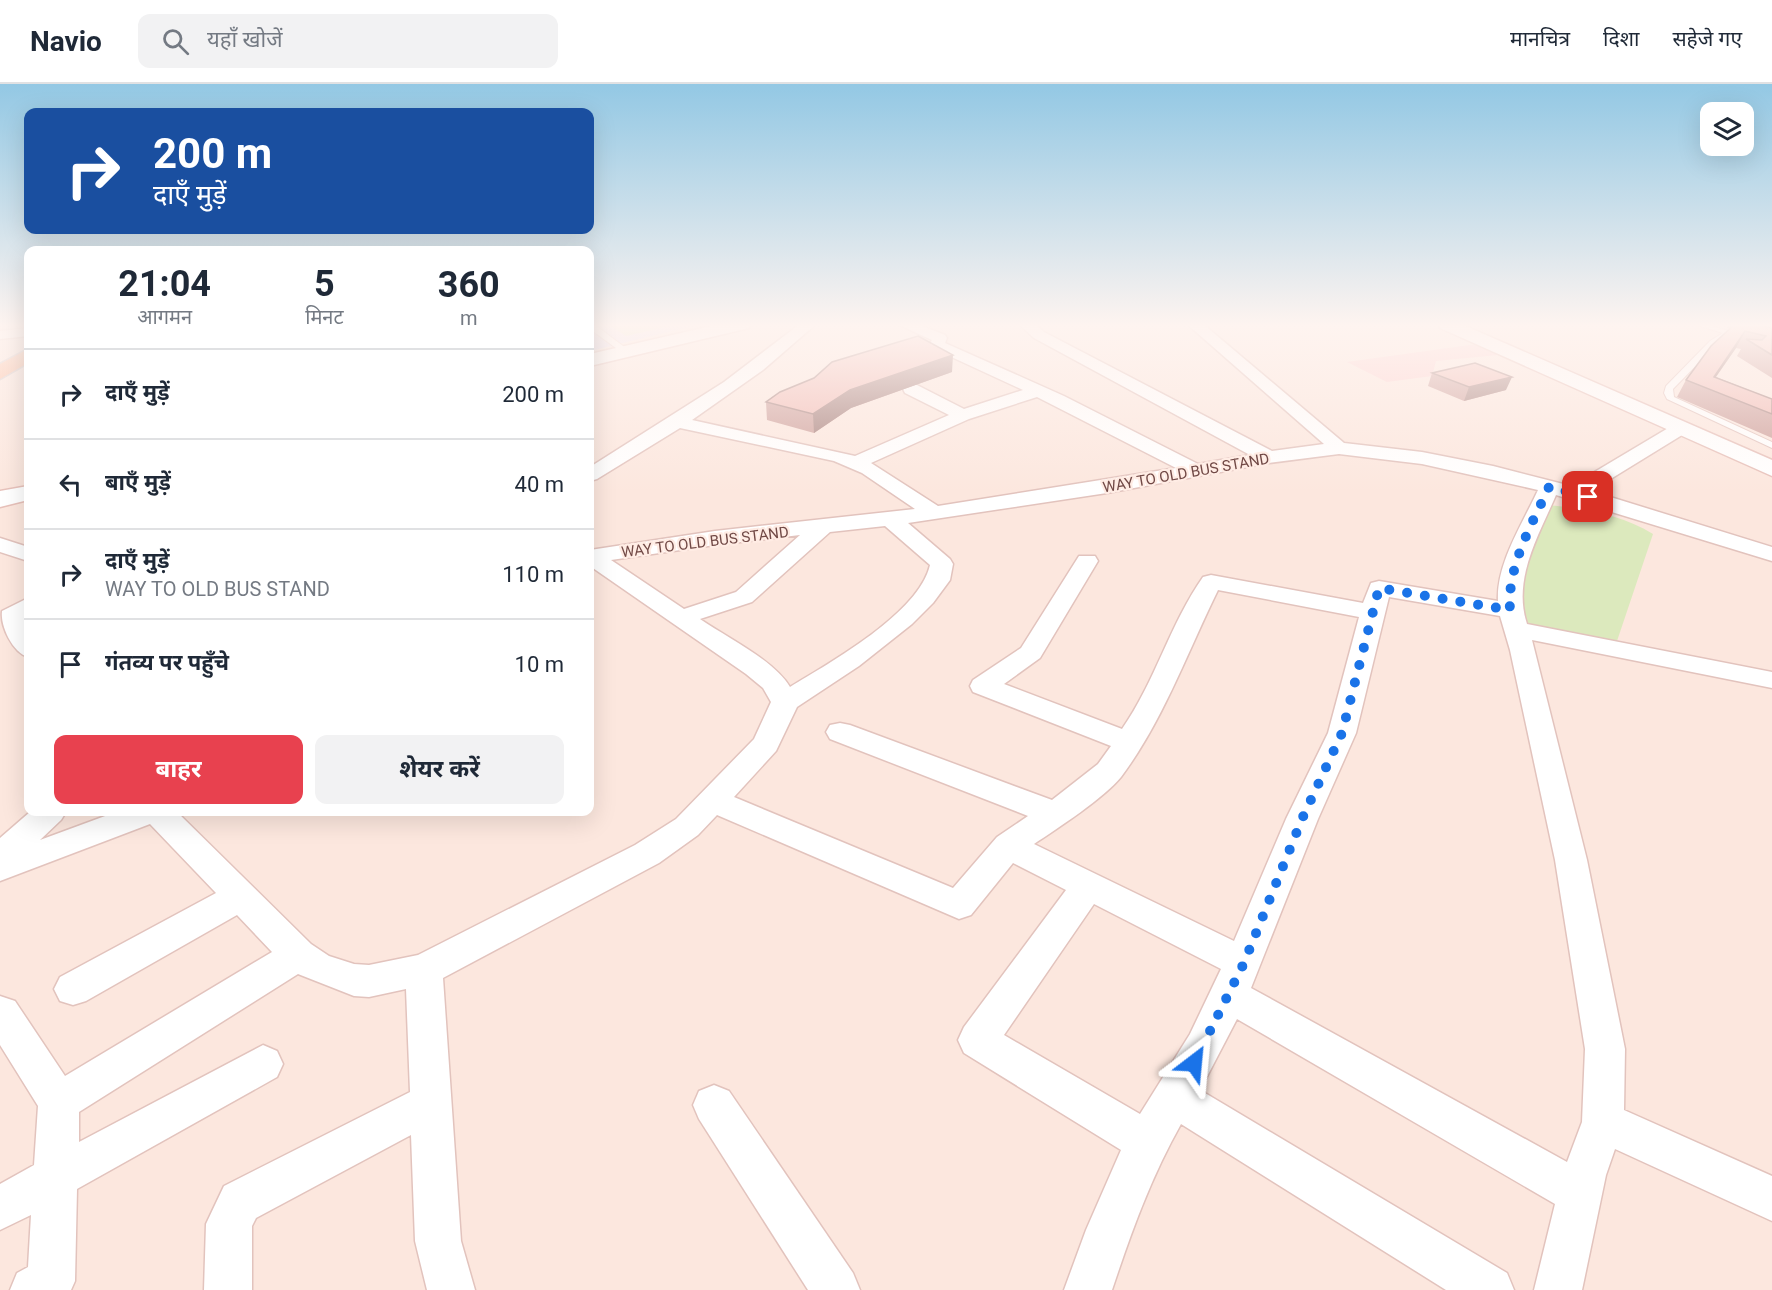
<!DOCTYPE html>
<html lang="hi">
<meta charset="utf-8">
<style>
body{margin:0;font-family:Roboto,"Noto Sans Devanagari",sans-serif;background:#f2f2f3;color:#1f2937;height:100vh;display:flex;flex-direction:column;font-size:22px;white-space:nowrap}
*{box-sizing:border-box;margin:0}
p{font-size:20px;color:#747a83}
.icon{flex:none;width:33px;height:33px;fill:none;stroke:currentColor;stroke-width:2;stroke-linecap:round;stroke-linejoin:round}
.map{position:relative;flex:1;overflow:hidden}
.details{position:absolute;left:24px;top:162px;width:570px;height:570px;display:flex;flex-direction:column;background:#fff;border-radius:12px;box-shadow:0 6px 24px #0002}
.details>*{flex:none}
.guide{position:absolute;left:24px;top:24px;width:570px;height:126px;border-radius:12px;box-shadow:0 6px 24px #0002;background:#1a4fa0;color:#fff;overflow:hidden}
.fabs{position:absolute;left:1700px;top:18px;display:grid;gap:12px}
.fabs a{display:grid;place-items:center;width:54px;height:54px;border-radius:12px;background:#fff;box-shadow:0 6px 24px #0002;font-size:30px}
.pin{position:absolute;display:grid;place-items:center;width:51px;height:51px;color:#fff;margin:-26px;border-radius:12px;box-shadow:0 3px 9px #0006}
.me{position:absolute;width:66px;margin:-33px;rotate:29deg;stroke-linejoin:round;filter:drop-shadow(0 0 4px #0008)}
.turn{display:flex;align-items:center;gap:21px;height:126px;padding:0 30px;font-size:27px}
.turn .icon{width:78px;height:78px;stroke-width:2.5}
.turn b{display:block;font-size:42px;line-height:51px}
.eta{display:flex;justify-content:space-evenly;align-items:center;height:102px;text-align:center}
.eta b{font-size:36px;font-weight:700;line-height:42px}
.button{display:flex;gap:12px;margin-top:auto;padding:12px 30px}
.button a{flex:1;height:69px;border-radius:12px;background:#e8414f;color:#fff;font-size:24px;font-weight:700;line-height:69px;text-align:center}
.button a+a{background:#f2f2f3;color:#1f2937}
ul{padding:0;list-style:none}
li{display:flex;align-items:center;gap:18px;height:90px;padding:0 30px;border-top:2px solid #e0e1e3}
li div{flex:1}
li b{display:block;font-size:22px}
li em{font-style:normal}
header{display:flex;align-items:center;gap:36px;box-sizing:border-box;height:84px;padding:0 30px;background:#fff;border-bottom:2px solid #e0e1e3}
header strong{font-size:28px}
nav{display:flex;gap:33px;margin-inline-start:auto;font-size:21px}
.search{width:420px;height:54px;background:#f2f2f3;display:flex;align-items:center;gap:15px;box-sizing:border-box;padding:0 21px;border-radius:12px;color:#747a83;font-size:22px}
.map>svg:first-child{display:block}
.commercial{fill:#fdd1d1}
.education{fill:#e4dbf8}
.green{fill:#dce9bd}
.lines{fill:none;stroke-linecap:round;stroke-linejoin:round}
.lane-casing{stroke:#e2c3bd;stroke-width:2}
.street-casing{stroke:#e2c3bd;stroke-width:3}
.secondary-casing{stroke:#e7c1ba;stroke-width:3}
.primary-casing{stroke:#d4c8c8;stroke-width:3}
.lane{fill:#fff;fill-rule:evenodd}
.street{fill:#fff;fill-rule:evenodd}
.secondary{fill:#fff;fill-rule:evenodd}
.primary{fill:#fcb695;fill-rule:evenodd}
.wall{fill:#cfa19c}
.shaded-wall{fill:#a9837f}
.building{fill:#f1bbb5;stroke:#a9837f;stroke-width:1.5}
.route{stroke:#1a73e8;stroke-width:10;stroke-dasharray:0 18}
.labels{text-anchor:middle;stroke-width:4.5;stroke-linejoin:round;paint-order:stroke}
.far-street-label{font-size:15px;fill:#714946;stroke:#ffece4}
</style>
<header>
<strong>Navio</strong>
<div class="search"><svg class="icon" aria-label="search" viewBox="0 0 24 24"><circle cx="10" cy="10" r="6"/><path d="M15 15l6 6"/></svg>यहाँ खोजें</div>
<nav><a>मानचित्र</a><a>दिशा</a><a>सहेजे गए</a></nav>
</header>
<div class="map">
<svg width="1772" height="1206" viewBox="0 0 1772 1206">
<rect width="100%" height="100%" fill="#fce7de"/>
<polygon class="commercial" points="1477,260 1498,271 1436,277 1432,292 1387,298 1347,278"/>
<polygon class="education" points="590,240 701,240 590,267"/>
<g class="green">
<polygon points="620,240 679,240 626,252 611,242"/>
<path d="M1548,421C1586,425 1620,430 1653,450L1616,560L1523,540L1515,498Z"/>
</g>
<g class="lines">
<defs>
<g id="lane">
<polygon points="1693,240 1705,240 1739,250 1731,251 1716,261 1673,305 1674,313 1772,358 1772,364 1667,315 1664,309 1666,302 1710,257 1723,249"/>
<polygon points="590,241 595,241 631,268 624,270 590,245"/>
</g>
<g id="street">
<path d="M800,240H816L763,286L692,336L855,372L949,331L905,309L903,305L905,301H917L964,325L1023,306L932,264L929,261L932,256L897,240H917L945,251L947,254L945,259L1064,312L1198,380L1250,371L1034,254L1019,240H1035L1044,248L1272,367L1324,360L1187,240H1203L1344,359L1422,368L1493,382L1571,402L1675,340H1687L1690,344L1687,348L1591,407L1772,463V477L1556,411C1539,451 1512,495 1527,540L1772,588V604L1532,556L1587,776L1625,965L1624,1026L1772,1092V1137L1615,1065L1606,1091L1582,1206H1534L1555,1120L1237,935L1200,1006L1507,1189L1514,1206H1446L1181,1040C1151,1093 1131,1149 1112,1206H1064L1086,1146L1121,1066L964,969L958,956L964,943L1066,806L1013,779L971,831L959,835L717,731L698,751L659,779L443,894L461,1157L475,1206H427L415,1157L411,1051L256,1134L252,1142V1206H204L206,1140L224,1102L410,1008L406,905L369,913L354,912L298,890L79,1028V1058L263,961L277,967L283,980L277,993L77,1105L75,1197L71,1206H10L17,1189L28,1183L31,1131L0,1146V1100L34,1081L38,1022L0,961V912L15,917L65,992L272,868L237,831L86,917L73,921L60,917L54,905L60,893L216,809L150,740L0,797V754L30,728H66L61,736L40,756L116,728H177L311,860L329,872L354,880L369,881L418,871L635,761L676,735L754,655L771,618L763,604L746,590L590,482V466L715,447L915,425L862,389L834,377L680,344L597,395L590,397V383L724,298ZM1037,313L1176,384L938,422L871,379L969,335ZM1339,370L1422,380L1538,406C1523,439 1496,480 1498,517L1379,497L1371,499L1363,519L1211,491L1203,493C1170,540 1155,598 1122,645L1004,600L1040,574L1098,477L1095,472H1079L1021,564L973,596L970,602L973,608L1111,662L1098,680L1052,716L850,641L840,639L830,641L826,648L830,655L1028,732L997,753L953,804L734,713L776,667L797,623L859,582L912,540L933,519L950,496L953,480L950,475L908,439L1107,409L1269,379ZM885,442L930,481C919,529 831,578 790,603C774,576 726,553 700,535L752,518L830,448ZM800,451L736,508L684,525L611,476L715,461ZM1218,506L1359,533L1328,649L1286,735L1234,857L1034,760C1058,744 1104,714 1121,693C1163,637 1187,569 1218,506ZM1389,513L1500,532L1510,566L1555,776L1585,965L1582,1038L1567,1078L1251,904L1318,735L1356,649ZM1094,820L1221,885L1190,950L1140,1030L1004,951Z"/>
<polygon points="28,244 28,252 0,255 0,247"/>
<polygon points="0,454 28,463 28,477 0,468"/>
<path d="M28,514V531L24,534L28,544V573C13,569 0,542 2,527Z"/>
<polygon points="714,1001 729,1007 853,1189 860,1206 808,1206 699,1035 693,1021 699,1007"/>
</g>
<g id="secondary">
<polygon points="720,240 752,240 749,244 590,282 590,270"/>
<polygon points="1437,240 1461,240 1772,376 1772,392 1440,244"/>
<polygon points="28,402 28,416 0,423 0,407"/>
</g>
<polygon id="primary" points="28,265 28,279 0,295 0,280"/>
</defs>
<use href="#lane" class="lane-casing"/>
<use href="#street" class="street-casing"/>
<use href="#secondary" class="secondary-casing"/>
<use href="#primary" class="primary-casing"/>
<use href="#lane" class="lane"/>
<use href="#street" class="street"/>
<use href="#secondary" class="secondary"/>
<use href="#primary" class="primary"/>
</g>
<g class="wall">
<polygon points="1729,240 1772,240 1772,294 1737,272 1741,265 1736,264 1716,293 1772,315 1772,354 1677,313 1686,296 1730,245 1727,244"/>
<polygon points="952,288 851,324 814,349 767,336 766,318"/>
<polygon points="1432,289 1506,306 1464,317 1428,302"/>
</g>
<g class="shaded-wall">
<polygon points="1745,247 1736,264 1708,304 1714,293"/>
<polygon points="953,271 952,288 851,324 814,349 813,330 850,306"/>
<polygon points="1512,293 1506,306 1464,317 1469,303"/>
</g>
<g class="building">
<polygon points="1735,240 1755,240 1772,244 1772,271 1746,255 1762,256 1766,252 1745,247 1714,293 1772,315 1772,330 1686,296 1711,262"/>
<polygon points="918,252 953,271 850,306 813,330 766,318 780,308 814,294 832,278"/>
<polygon points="1475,279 1512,293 1469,303 1432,289"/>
</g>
<linearGradient id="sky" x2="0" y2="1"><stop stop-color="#93c8e4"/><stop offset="0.59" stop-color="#fef4f0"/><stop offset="1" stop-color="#fef4f0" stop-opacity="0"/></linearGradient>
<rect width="1772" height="409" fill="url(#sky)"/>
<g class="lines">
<path class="route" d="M1194,979L1244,879L1302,735L1342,649L1379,504L1510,526C1507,483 1531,442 1549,403L1588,413"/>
</g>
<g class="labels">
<g class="far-street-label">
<text transform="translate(1186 389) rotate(-10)" y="5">WAY TO OLD BUS STAND</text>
<text transform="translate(705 458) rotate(-7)" y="5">WAY TO OLD BUS STAND</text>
</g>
</g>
</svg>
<div class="fabs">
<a><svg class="icon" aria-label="layers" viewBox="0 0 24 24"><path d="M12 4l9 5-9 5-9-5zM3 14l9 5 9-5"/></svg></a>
</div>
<div class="pin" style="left:1588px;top:413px;background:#d93025"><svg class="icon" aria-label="arrive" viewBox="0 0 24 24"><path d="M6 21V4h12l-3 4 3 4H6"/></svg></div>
<svg class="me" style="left:1194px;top:979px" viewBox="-20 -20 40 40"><path d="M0-17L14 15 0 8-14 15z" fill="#1a73e8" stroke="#fff" stroke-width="4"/></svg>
<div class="guide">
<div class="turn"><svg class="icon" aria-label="right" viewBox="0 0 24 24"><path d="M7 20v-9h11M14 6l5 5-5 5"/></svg><div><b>200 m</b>दाएँ मुड़ें</div></div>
</div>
<section class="details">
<div class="eta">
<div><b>21:04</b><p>आगमन</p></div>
<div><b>5</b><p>मिनट</p></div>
<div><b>360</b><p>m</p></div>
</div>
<ul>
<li><svg class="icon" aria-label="right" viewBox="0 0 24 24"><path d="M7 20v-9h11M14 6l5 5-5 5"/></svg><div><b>दाएँ मुड़ें</b></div><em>200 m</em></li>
<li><svg class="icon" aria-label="left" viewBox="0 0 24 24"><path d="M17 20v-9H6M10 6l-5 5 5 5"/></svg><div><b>बाएँ मुड़ें</b></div><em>40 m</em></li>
<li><svg class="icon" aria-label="right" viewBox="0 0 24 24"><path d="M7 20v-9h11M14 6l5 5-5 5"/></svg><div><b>दाएँ मुड़ें</b><p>WAY TO OLD BUS STAND</p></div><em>110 m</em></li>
<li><svg class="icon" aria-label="arrive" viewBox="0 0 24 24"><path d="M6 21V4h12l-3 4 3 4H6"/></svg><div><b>गंतव्य पर पहुँचे</b></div><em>10 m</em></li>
</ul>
<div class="button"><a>बाहर</a><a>शेयर करें</a></div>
</section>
</div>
